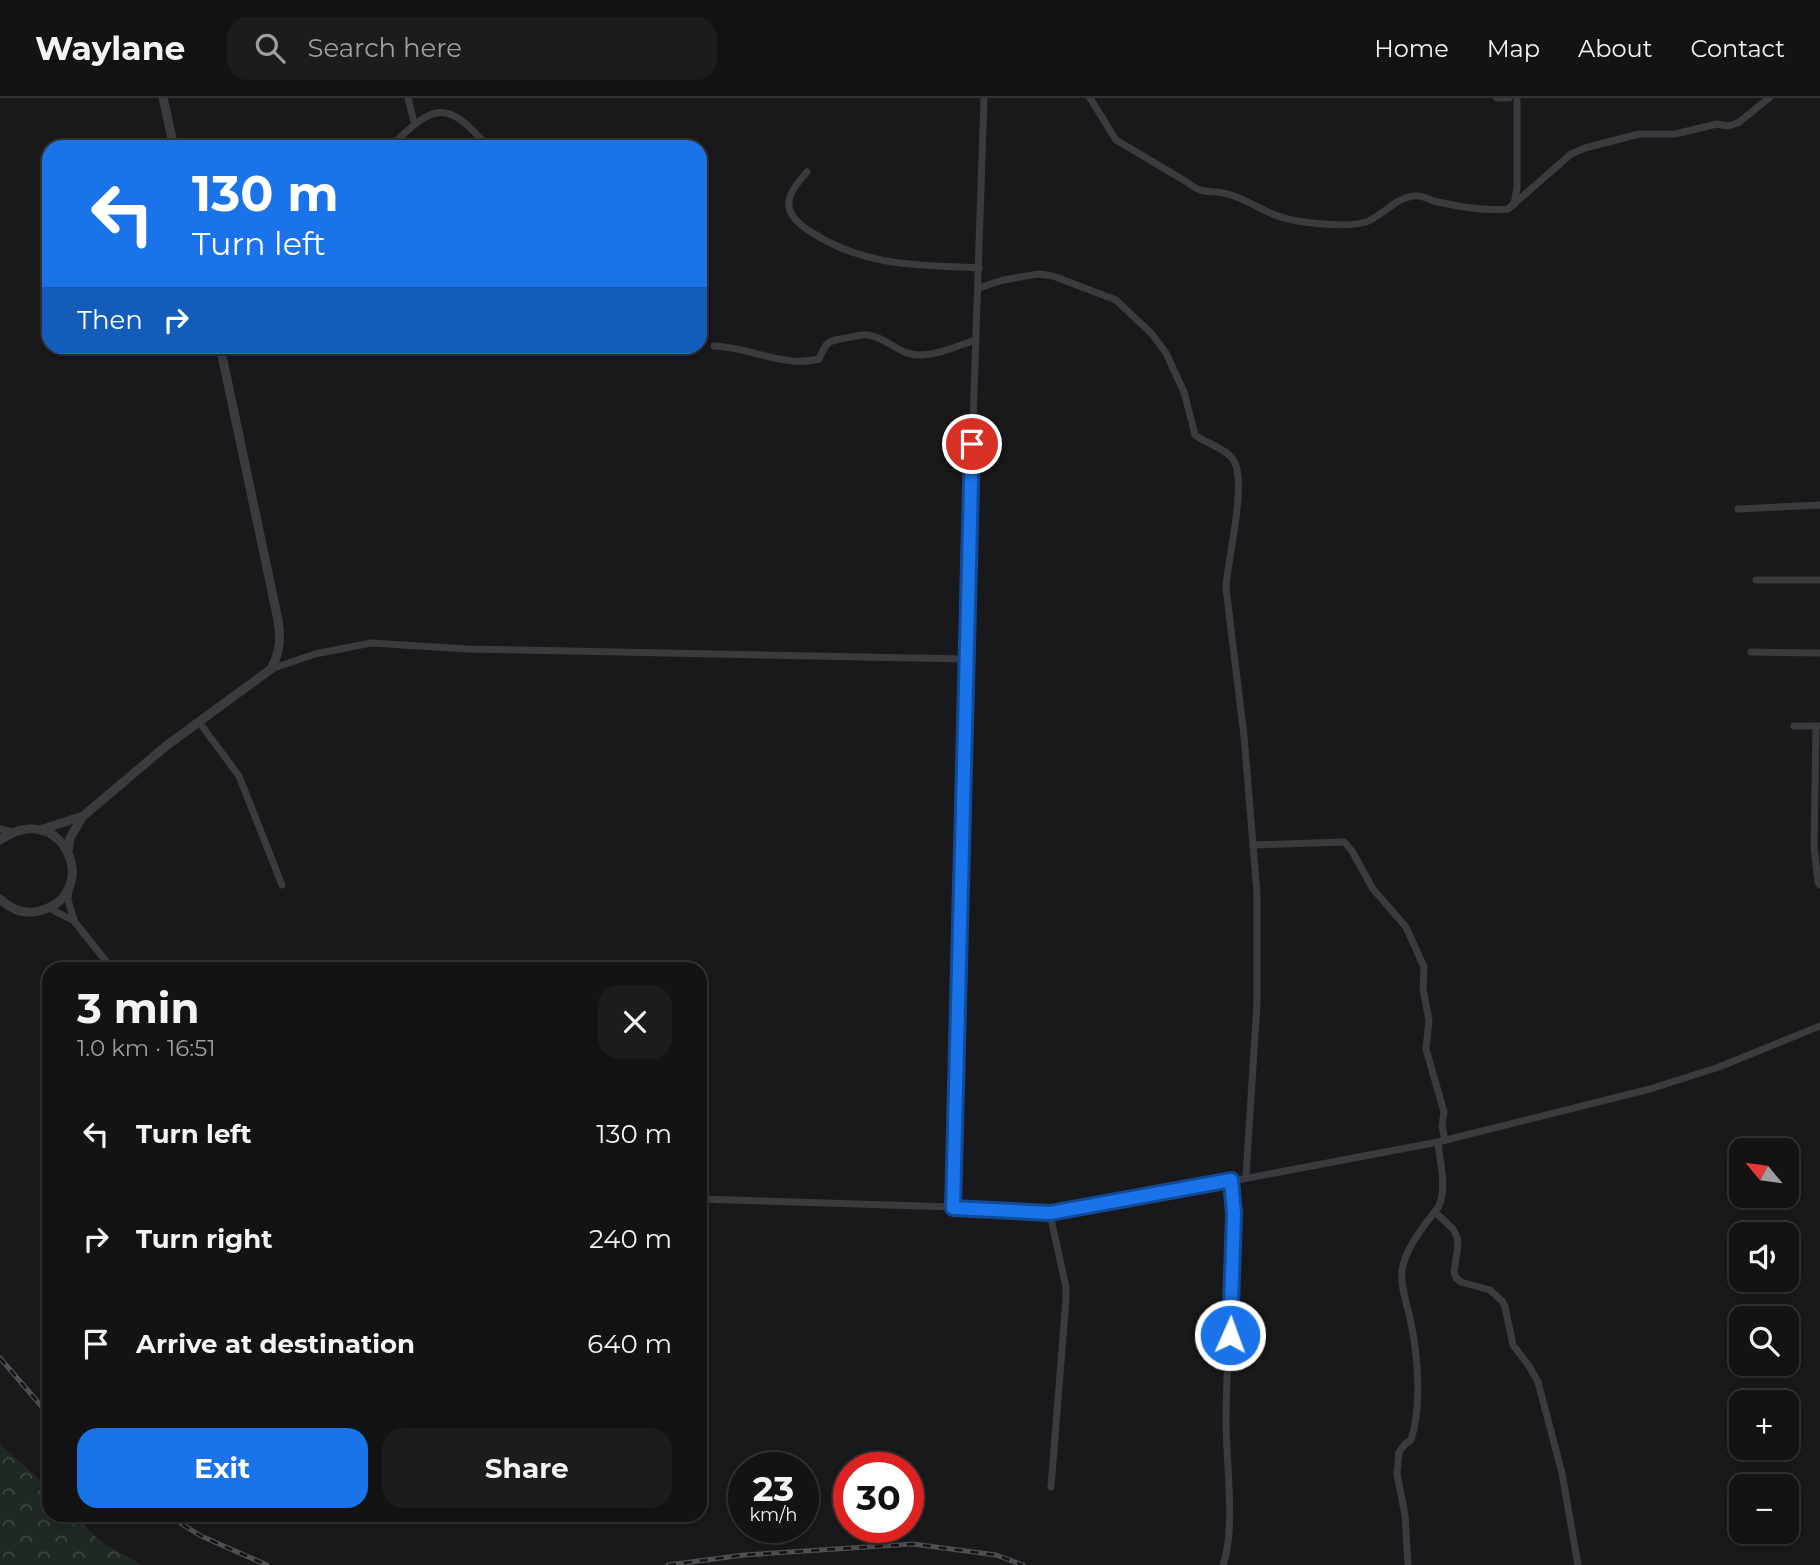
<!DOCTYPE html>
<meta charset="utf-8">
<style>
body{margin:0;font-family:Montserrat,sans-serif;background:#1c1c1d;color:#f1f3f6;height:100vh;display:flex;flex-direction:column;font-size:26px;white-space:nowrap}
*{box-sizing:border-box;margin:0}
p{font-size:23px;color:#9d9ea0}
.icon{flex:none;width:38px;height:38px;fill:none;stroke:currentColor;stroke-width:2;stroke-linecap:round;stroke-linejoin:round}
.map{position:relative;flex:1;overflow:hidden}
.panel{position:absolute;left:42px;top:864px;width:665px;height:560px;display:flex;flex-direction:column;background:#131314;border-radius:21px;box-shadow:0 4px 10px #0003,0 0 0 2px #323234}
.panel>*{flex:none}
.hud{position:absolute;left:42px;top:42px;width:665px;height:214px;border-radius:21px;box-shadow:0 4px 10px #0003,0 0 0 2px #323234;background:#1a73e8;color:#fff;overflow:hidden}
.needle{width:46px;rotate:299deg}
.fabs{position:absolute;left:1729px;top:1040px;display:grid;gap:14px}
.fabs a{display:grid;place-items:center;width:70px;height:70px;border-radius:14px;background:#131314;box-shadow:0 4px 10px #0003,0 0 0 2px #323234;font-size:35px}
.speed{position:absolute;left:728px;top:1354px;display:flex;gap:14px;font-size:35px;font-weight:700;text-align:center}
.speed>*{display:grid;place-content:center;width:91px;height:91px;border-radius:50%;background:#131314;box-shadow:0 4px 10px #0003,0 0 0 2px #323234;line-height:1}
.speed small{font-size:18px;font-weight:400}
.speed .limit{border:10px solid #d22;background:#fff;color:#111}
.pin{position:absolute;display:grid;place-items:center;width:60px;height:60px;color:#fff;margin:-30px;border:4px solid #fff;border-radius:50%;box-shadow:0 2px 7px #0007}
.me{position:absolute;width:77px;margin:-38px;rotate:2deg;stroke-linejoin:round;filter:drop-shadow(0 0 5px #0008)}
.turn{display:flex;align-items:center;gap:24px;height:147px;padding:0 35px;font-size:32px}
.turn .icon{width:91px;height:91px;stroke-width:2.5}
.turn b{display:block;font-size:49px;line-height:60px}
.then{display:flex;align-items:center;height:66px;padding:0 35px;background:#0003;gap:14px;font-size:26px}
.round{display:grid;place-items:center;flex:none;width:74px;height:74px;border-radius:21px;background:#1c1c1d}
.summary{display:flex;align-items:center;justify-content:space-between;height:119px;padding:0 35px}
h1{font-size:42px;font-weight:700;line-height:52px}
.cta{display:flex;gap:14px;margin-top:auto;padding:14px 35px}
.cta a{flex:1;height:80px;border-radius:21px;background:#1a73e8;color:#fff;font-size:28px;font-weight:700;line-height:80px;text-align:center}
.cta a+a{background:#1c1c1d;color:#f1f3f6}
ul{padding:0;list-style:none}
li{display:flex;align-items:center;gap:21px;height:105px;padding:0 35px}
li div{flex:1}
li b{display:block;font-size:26px}
li em{font-style:normal}
header{display:flex;align-items:center;gap:42px;box-sizing:border-box;height:98px;padding:0 35px;background:#131314;border-bottom:2px solid #323234}
header strong{font-size:33px}
nav{display:flex;gap:38px;margin-inline-start:auto;font-size:24px}
.search{width:490px;height:63px;background:#1c1c1d;display:flex;align-items:center;gap:18px;box-sizing:border-box;padding:0 24px;border-radius:21px;color:#9d9ea0;font-size:26px}
.map>svg:first-child{display:block}
.forest{fill:url(#forest-crowns)}
.lines{fill:none;stroke-linecap:round;stroke-linejoin:round}
.minor{stroke:#3a3b40;stroke-width:7}
.tertiary{stroke:#3a3b40;stroke-width:9}
.rail-casing{stroke:#4d4f55;stroke-width:5}
.rail{stroke:#131416;stroke-width:2.5;stroke-dasharray:8;stroke-linecap:butt}
.route-casing{stroke:#114b97;stroke-width:18}
.route{stroke:#1a73e8;stroke-width:12}
</style>
<header>
<strong>Waylane</strong>
<div class="search"><svg class="icon" aria-label="search" viewBox="0 0 24 24"><circle cx="10" cy="10" r="6"/><path d="M15 15l6 6"/></svg>Search here</div>
<nav><a>Home</a><a>Map</a><a>About</a><a>Contact</a></nav>
</header>
<div class="map">
<svg width="1820" height="1467" viewBox="0 0 1820 1467">
<defs>
<pattern id="forest-crowns" width="20" height="18" patternUnits="userSpaceOnUse" patternTransform="scale(1.75)"><rect width="20" height="18" fill="#202921"/><path d="M2 6a3 3 0 1 1 6 0M12 15a3 3 0 1 1 6 0" fill="none" stroke="#3e463f"/></pattern>
</defs>
<rect width="100%" height="100%" fill="#19191b"/>
<polygon class="forest" points="0,1346 49,1390 49,1418 75,1418 100,1443 142,1467 0,1467"/>
<g class="lines">
<g class="minor">
<polyline points="408,0 414,24"/>
<path d="M1090,0L1116,42L1187,84C1204,99 1213,90 1231,97C1247,102 1260,111 1275,117C1295,125 1345,130 1366,124C1383,118 1398,96 1418,98C1424,98 1432,103 1438,104C1460,109 1486,113 1508,111L1571,56L1585,50L1639,36H1675L1717,26L1728,28L1738,25L1769,0"/>
<polyline points="1497,0 1509,0"/>
<path d="M390,49C434,6 446,0 488,49"/>
<path d="M807,74C784,99 780,114 811,134C865,169 918,167 979,170"/>
<polyline points="1514,106 1517,90 1517,0"/>
<path d="M979,190L1003,182L1038,176L1053,178L1116,202L1152,236L1166,255L1184,294L1195,337C1207,346 1223,349 1232,360C1249,380 1227,463 1226,490L1244,638L1257,795V905L1246,1079"/>
<path d="M714,248C749,249 784,270 819,261C827,243 827,243 846,240C853,239 861,236 868,237C886,239 899,257 918,257C937,258 958,247 976,242"/>
<polyline points="1738,411 1820,407"/>
<polyline points="1756,482 1820,482"/>
<polyline points="1751,554 1820,555"/>
<polyline points="271,571 315,556 371,545 467,551 965,561"/>
<polyline points="199,624 239,678 282,787"/>
<polyline points="1794,628 1819,628"/>
<polyline points="1816,628 1814,749 1818,784 1820,787"/>
<polyline points="0,731 13,734"/>
<polyline points="1253,747 1344,744 1352,753 1373,791 1406,829 1424,869 1423,891 1429,922 1426,951 1444,1014 1442,1028 1445,1042"/>
<polyline points="69,792 68,802 74,822"/>
<polyline points="49,810 74,823 113,872"/>
<polyline points="700,1101 953,1109 1050,1116 1069,1114 1438,1044 1650,991 1719,969 1820,928"/>
<polyline points="953,1109 965,561 984,0"/>
<polyline points="1435,1114 1453,1131 1457,1139 1458,1148 1454,1174 1456,1180 1461,1184 1490,1192 1502,1203 1505,1209 1513,1247 1529,1268 1538,1284 1562,1375 1578,1467"/>
<polyline points="1050,1116 1066,1189 1066,1201 1051,1389"/>
<path d="M1223,1467C1236,1431 1226,1363 1226,1323C1226,1243 1238,1163 1231,1082"/>
<path d="M1408,1467L1405,1417L1397,1376L1399,1354L1405,1346L1411,1342C1422,1309 1418,1259 1411,1225C1408,1209 1400,1189 1402,1172C1406,1148 1425,1127 1439,1108C1447,1088 1440,1065 1438,1044"/>
</g>
<g class="tertiary">
<polyline points="163,0 174,49"/>
<polyline points="40,732 80,719"/>
<path d="M0,742C64,698 104,797 39,813C24,817 11,811 0,801"/>
<path d="M68,753L70,740L82,719L166,648L271,571C280,554 281,542 278,522L220,248"/>
</g>
<defs>
<g id="rail">
<polyline points="0,1260 49,1317"/>
<polyline points="169,1418 201,1438 267,1467"/>
<polyline points="668,1467 744,1457 913,1446 996,1457 1023,1467"/>
</g>
</defs>
<use href="#rail" class="rail-casing"/>
<use href="#rail" class="rail"/>
</g>
<g class="lines">
<defs>
<polyline id="route" points="972,346 953,1110 1050,1115 1231,1082 1234,1116 1230,1237"/>
</defs>
<use href="#route" class="route-casing"/>
<use href="#route" class="route"/>
</g>
</svg>
<div class="fabs">
<a><svg class="needle" viewBox="-14 -14 28 28"><path d="M0-13l5 13h-10z" fill="#e53935"/><path d="M0 13l5-13h-10z" fill="#9d9ea0"/></svg></a>
<a><svg class="icon" aria-label="sound" viewBox="0 0 24 24"><path d="M4 9h4l5-4v14l-5-4H4zM17 9q2 3 0 6"/></svg></a>
<a><svg class="icon" aria-label="search" viewBox="0 0 24 24"><circle cx="10" cy="10" r="6"/><path d="M15 15l6 6"/></svg></a>
<a>+</a>
<a>−</a>
</div>
<div class="speed"><div>23<small>km/h</small></div><div class="limit">30</div></div>
<div class="pin" style="left:972px;top:346px;background:#d93025"><svg class="icon" aria-label="arrive" viewBox="0 0 24 24"><path d="M6 21V4h12l-3 4 3 4H6"/></svg></div>
<svg class="me" style="left:1230px;top:1237px" viewBox="-20 -20 40 40"><circle r="17" fill="#1a73e8" stroke="#fff" stroke-width="3"/><path d="M0-11L8 9 0 5-8 9z" fill="#fff"/></svg>
<div class="hud">
<div class="turn"><svg class="icon" aria-label="left" viewBox="0 0 24 24"><path d="M17 20v-9H6M10 6l-5 5 5 5"/></svg><div><b>130 m</b>Turn left</div></div>
<div class="then">Then<svg class="icon" aria-label="right" viewBox="0 0 24 24"><path d="M7 20v-9h11M14 6l5 5-5 5"/></svg></div>
</div>
<section class="panel">
<div class="summary"><div><h1>3 min</h1><p>1.0 km · 16:51</p></div><a class="round"><svg class="icon" aria-label="close" viewBox="0 0 24 24"><path d="M6 6l12 12M18 6L6 18"/></svg></a></div>
<ul>
<li><svg class="icon" aria-label="left" viewBox="0 0 24 24"><path d="M17 20v-9H6M10 6l-5 5 5 5"/></svg><div><b>Turn left</b></div><em>130 m</em></li>
<li><svg class="icon" aria-label="right" viewBox="0 0 24 24"><path d="M7 20v-9h11M14 6l5 5-5 5"/></svg><div><b>Turn right</b></div><em>240 m</em></li>
<li><svg class="icon" aria-label="arrive" viewBox="0 0 24 24"><path d="M6 21V4h12l-3 4 3 4H6"/></svg><div><b>Arrive at destination</b></div><em>640 m</em></li>
</ul>
<div class="cta"><a>Exit</a><a>Share</a></div>
</section>
</div>
